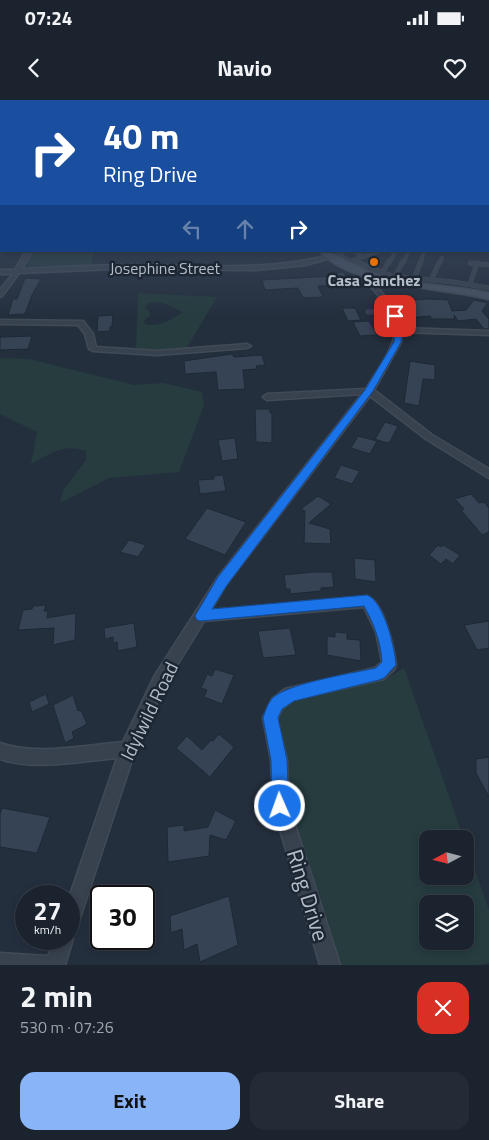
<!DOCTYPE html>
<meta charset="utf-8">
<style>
body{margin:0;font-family:"Titillium Web",sans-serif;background:#242b36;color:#f1f3f6;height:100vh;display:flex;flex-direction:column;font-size:19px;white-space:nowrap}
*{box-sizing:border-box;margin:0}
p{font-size:16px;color:#a0a4aa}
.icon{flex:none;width:28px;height:28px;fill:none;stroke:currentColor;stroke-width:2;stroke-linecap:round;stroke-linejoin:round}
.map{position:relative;height:865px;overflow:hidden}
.sheet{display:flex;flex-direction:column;background:#1b232e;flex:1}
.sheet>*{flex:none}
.hud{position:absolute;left:0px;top:0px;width:490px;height:152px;box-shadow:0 2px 8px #0003,0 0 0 1px #39404a;background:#1a4fa0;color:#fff;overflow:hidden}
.needle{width:32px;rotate:263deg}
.buttons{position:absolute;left:419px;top:730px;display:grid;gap:10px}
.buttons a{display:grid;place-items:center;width:55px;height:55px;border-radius:10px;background:#1b232e;box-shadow:0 2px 8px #0003,0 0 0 1px #39404a;font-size:25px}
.speed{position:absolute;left:15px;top:785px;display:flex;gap:10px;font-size:25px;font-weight:700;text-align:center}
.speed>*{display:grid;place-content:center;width:65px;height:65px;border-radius:50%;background:#1b232e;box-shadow:0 2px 8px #0003,0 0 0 1px #39404a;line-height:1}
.speed small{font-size:12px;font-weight:400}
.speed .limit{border:2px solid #111;border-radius:8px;background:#fff;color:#111}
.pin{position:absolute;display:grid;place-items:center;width:42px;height:42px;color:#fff;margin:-21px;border-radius:10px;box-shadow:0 2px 8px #0006}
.me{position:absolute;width:55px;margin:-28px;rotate:358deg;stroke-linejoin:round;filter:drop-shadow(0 0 4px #0008)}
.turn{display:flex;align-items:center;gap:18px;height:105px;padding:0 20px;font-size:22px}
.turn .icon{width:65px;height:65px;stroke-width:2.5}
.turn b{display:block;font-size:35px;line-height:42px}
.lanes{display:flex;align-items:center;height:48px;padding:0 20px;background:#0003;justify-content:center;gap:25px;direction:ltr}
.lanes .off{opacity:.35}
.round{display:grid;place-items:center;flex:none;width:52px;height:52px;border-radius:15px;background:#242b36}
.head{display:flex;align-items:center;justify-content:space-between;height:85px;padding:0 20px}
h1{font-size:30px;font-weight:700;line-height:38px}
.primary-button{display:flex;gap:10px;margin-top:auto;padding:10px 20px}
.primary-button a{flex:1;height:58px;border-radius:15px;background:#8ab4f8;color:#111;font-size:20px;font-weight:700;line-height:58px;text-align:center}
.primary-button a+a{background:#242b36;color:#f1f3f6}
.status{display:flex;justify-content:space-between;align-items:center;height:35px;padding:0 25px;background:#1b232e;direction:ltr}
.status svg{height:14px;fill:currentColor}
header{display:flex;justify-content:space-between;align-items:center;height:65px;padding:0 20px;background:#1b232e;font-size:22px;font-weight:700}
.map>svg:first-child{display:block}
.green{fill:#263c3f;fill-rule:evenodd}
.building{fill:#364354;stroke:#1f2835}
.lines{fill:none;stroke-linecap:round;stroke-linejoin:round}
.service-far1-casing{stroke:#414a57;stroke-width:4}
.service-casing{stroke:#414a57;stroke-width:5}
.minor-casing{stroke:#414a57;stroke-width:3}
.tertiary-casing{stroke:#414a57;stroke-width:2}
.secondary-casing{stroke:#414a57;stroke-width:3}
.service-far1{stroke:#38414e;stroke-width:2.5}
.service{stroke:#38414e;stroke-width:4}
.minor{fill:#38414e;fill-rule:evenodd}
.tertiary{fill:#38414e;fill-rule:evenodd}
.secondary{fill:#465061;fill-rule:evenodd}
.route{fill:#1a73e8;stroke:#114b97}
.food-dot{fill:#e8710a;stroke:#1d2633;stroke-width:2}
.labels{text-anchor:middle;stroke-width:5;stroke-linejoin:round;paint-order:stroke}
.far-street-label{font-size:16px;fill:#b4bcc9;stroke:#1d2633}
.far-poi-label{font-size:16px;font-weight:bold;fill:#b4bcc9;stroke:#1d2633}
.street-label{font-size:19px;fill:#b4bcc9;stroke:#1d2633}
.near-street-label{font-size:22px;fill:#b4bcc9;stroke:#1d2633}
</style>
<div class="status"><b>07:24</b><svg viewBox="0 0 49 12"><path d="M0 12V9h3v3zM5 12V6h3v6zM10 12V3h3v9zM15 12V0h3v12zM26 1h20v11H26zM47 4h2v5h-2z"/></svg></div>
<header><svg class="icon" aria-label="back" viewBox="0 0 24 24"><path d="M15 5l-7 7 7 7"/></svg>Navio<svg class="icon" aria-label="heart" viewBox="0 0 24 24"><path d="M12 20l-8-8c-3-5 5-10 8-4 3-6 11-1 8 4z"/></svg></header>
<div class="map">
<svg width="489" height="865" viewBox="0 0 489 865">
<rect width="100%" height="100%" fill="#242f3e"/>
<g class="green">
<polygon points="33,151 95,151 91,165 34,168 28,167 27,163"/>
<path d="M138,193L217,197L186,249L155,251L136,249ZM155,202L166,204L183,212C171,219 160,228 145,224L144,221L151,214L145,207L149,203Z"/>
<path d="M0,258L29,259L134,285L163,283L202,292L204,305L179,372L109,378L60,403L63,391L86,360V351C63,343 50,354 31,364L37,332L0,314Z"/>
<path d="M404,568L464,739H428V776H465V742L489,810V863L478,865H341L288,711L276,622L279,610L292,602L386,579ZM428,804H465V841H428Z"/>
</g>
<g class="building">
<polygon points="343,172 351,185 318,186 323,197 303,198 298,188 265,190 262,180 334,176 333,173"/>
<polygon points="25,178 41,179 32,195 25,214 8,215 13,199 17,199"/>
<polygon points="429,199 448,200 452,211 466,210 474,200 488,203 482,211 489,219 489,229 484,229 476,219 458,221 454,215 455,219 432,219 430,216 408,218 398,201"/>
<polygon points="342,208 355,208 361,220 348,221"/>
<polygon points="113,215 112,226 110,227 110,231 97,232 98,216"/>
<polygon points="369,221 377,235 360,236 353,222"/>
<polygon points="32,236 28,249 0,250 0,237"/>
<polygon points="232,254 234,257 262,255 265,265 256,266 257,269 243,270 245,289 218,290 216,272 185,274 184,261"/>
<polygon points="410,261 435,265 435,280 423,279 419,306 404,303"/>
<polygon points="255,309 270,309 270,313 272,313 272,343 256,342"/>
<polygon points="385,322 398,326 390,342 387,343 375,339"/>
<polygon points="358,336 377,341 370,354 351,348"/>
<polygon points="235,338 238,359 222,361 218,340"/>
<polygon points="341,365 360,371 352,384 334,378"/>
<polygon points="223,375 226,391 200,394 198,380 214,379 214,376"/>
<polygon points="471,394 479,403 484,402 489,408 489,432 482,435 461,410 464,409 455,399"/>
<polygon points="318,396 331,404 309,423 330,429 331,444 304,443 305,411 301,409"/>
<polygon points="207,408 246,422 225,455 185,439"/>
<polygon points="129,440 146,445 138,457 120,452"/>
<polygon points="438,445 441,447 443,445 460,455 453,464 446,459 441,464 429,455"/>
<polygon points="354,458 375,460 376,482 355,479"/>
<polygon points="313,472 332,472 334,487 321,488 321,491 290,494 290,489 286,489 284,475"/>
<polygon points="46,505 44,511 48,511 47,518 76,513 75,540 53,545 54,528 18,530 23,510 32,509 33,506"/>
<polygon points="489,521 489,548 477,550 464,525"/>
<polygon points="134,523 137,547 118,551 117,542 113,543 113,537 105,539 104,528"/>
<polygon points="290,528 296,555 263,558 258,531"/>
<polygon points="335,532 347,533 347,539 360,540 361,561 327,555 327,536 335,537"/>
<polygon points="215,569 234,575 222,604 204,597 207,590 201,588 207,574 212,576"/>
<polygon points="46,594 49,604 32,612 29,602"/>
<polygon points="73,595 78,611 81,610 87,624 72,632 74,638 65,643 53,605"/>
<polygon points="219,634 234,647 210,677 176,648 187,636 202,650 211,640 213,641"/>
<polygon points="489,657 489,697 476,673 476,659"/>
<polygon points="2,708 50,717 37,753 0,747 0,714"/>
<polygon points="215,710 236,721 226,740 210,735 209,756 168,762 167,727 184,725 184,731 208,727"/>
<polygon points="229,796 238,845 200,862 197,844 184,850 182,829 171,833 170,816"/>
</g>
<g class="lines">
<defs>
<g id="service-far1">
<polyline points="336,151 345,158 357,163"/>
<polyline points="353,151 364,157"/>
<polyline points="351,161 379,151"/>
<polyline points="389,163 396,151"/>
<polyline points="403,163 408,153"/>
<polyline points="420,163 423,155"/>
<polyline points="440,163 442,158"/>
</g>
<g id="service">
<polyline points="354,161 392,176 453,182 489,188"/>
<polyline points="470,163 489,165"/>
<polyline points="382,173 389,161"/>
<polyline points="395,177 403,161"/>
<polyline points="414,179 421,161"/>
<polyline points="431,180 440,161"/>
<polyline points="470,184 477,163"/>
<polyline points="368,212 392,211"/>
</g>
<g id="minor">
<rect x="0" y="138" width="1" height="4"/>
<path d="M26,151H32L22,169C66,167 111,164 155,165C215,166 272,170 330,155L333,157L306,165L256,170L113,169L19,173L2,196L0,197V190L13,174H0V170H15Z"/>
<path d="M360,172H364C379,189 395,205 402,228L489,231V235L402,232L401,242L374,290L432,335L489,369V378L426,339L370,296L226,485L211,510L367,496C384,502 394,548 396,565L394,570L384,579L293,600L282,609L277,619L287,660L289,706L340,865H320L273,706L271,660L263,618L272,599L285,589L375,568L382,562L376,532L364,507L204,521L165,585L135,651L78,824L76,831L71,833L73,839L65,865H0V853L48,856L55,839H69V798L117,658C82,661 33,671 0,659V643C35,656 87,645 123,642L155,575L218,477L362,294L267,300L263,297L267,294L366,289C374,275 389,256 393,241C402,215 374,192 360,174Z"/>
<polygon points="0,220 83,221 93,234 96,247 157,251 247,244 251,246 247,248 157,255 93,251 89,249 85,234 78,225 0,224"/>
</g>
<rect id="tertiary" x="0" y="103" width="1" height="4"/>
<path id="secondary" d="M320,151C332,151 356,167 370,172C407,186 450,184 489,193V199C444,187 351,188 320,151Z"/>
</defs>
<use href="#service-far1" class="service-far1-casing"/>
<use href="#service" class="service-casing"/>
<use href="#minor" class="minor-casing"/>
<use href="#tertiary" class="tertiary-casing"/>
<use href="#secondary" class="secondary-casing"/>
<use href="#service-far1" class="service-far1"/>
<use href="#service" class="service"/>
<use href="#minor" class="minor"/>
<use href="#tertiary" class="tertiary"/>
<use href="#secondary" class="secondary"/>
</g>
<linearGradient id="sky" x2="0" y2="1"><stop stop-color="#141a22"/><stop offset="0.44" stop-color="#3f4d63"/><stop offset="1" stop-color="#3f4d63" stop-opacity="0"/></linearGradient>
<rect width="489" height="216" fill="url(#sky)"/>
<path class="route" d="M393,215L399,216L403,230L401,242L373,291L227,485L212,509L367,495C384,501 395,549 396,565L384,578L379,580L294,601L282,609L278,618L287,660L289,706L286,712L280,714L275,712L272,706L271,660L263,618C265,612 267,605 271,600C282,584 354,573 376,568L382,562C381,542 374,524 364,506L201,521L197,520L195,516L218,477L365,290L394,242L395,230Z"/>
<circle class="food-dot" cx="374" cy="162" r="5"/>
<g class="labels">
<g class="far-street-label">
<text x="165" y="174">Josephine Street</text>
</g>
<g class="far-poi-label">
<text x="374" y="186">Casa Sanchez</text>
</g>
<g class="street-label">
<text transform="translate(149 611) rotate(-64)" y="7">Idylwild Road</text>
</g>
<g class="near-street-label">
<text transform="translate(308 795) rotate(73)" y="8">Ring Drive</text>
</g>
</g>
</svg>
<div class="buttons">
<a><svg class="needle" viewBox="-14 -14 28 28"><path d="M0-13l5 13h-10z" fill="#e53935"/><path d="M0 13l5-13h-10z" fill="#a0a4aa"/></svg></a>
<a><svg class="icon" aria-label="layers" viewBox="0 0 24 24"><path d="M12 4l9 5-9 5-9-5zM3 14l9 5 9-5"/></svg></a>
</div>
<div class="speed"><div>27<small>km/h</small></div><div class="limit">30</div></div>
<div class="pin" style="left:395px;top:216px;background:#d93025"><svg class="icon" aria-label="arrive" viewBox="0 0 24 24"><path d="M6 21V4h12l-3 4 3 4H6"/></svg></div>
<svg class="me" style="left:280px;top:706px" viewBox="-20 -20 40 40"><circle r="17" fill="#1a73e8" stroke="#fff" stroke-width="3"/><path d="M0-11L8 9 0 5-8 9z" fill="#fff"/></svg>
<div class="hud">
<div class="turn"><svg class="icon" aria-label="right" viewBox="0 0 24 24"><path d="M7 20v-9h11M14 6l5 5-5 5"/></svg><div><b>40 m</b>Ring Drive</div></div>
<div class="lanes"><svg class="icon off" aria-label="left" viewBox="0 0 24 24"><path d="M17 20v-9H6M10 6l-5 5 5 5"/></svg><svg class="icon off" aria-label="ahead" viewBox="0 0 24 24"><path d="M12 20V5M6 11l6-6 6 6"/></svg><svg class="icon" aria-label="right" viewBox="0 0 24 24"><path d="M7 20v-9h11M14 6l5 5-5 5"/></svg></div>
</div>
</div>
<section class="sheet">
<div class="head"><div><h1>2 min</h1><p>530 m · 07:26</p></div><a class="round" style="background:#d93025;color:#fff"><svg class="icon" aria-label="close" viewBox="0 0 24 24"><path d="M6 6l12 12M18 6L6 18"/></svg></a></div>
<div class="primary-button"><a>Exit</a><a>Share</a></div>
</section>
